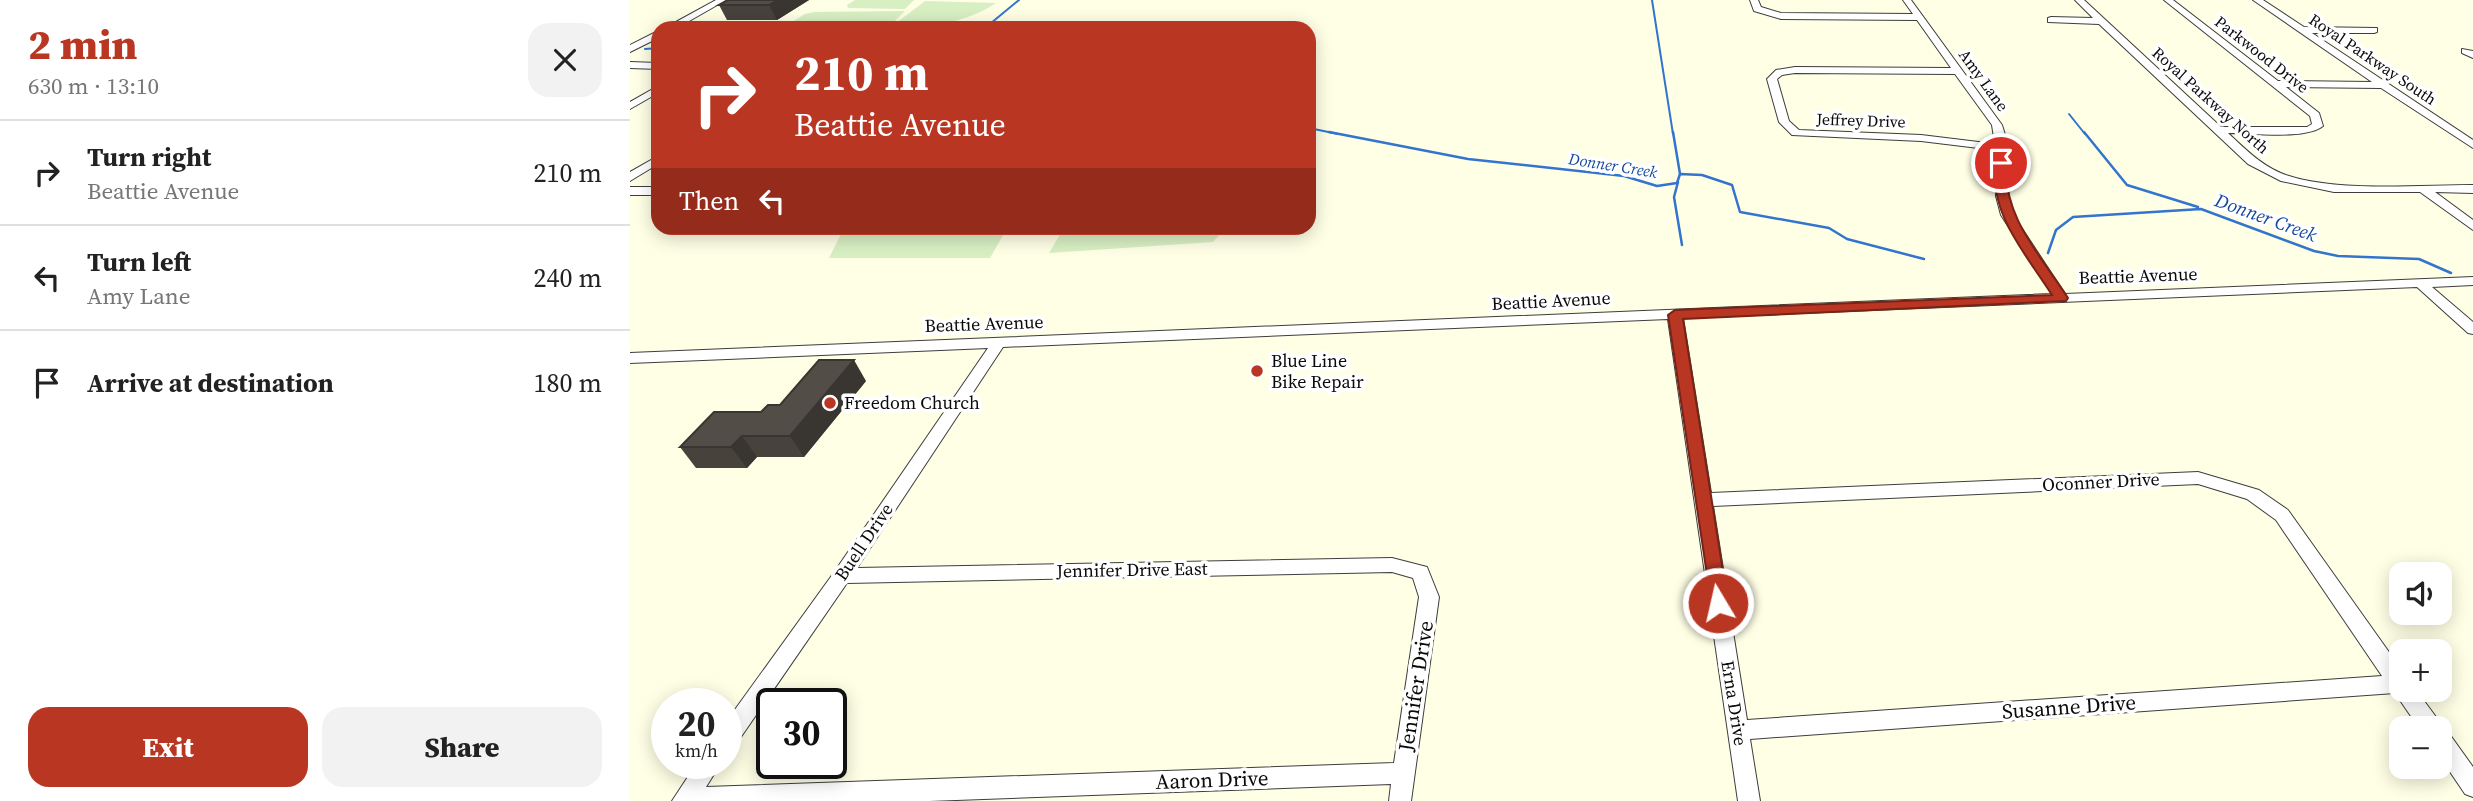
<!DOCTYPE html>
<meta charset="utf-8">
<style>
body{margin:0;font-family:"Source Serif 4",serif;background:#f2f2f2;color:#222;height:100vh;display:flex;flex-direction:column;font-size:26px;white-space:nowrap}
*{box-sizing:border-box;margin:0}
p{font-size:23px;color:#767676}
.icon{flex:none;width:38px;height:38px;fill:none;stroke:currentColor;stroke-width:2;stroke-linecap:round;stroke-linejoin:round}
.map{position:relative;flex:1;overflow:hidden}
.side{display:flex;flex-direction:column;background:#fff;width:630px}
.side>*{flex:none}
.top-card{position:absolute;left:21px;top:21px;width:665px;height:214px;border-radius:21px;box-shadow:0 4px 18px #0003;background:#b93622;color:#fff;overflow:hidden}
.buttons{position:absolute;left:1759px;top:562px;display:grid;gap:14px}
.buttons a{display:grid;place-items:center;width:63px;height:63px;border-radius:14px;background:#fff;box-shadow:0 4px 18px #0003;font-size:35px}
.speed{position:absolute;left:21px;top:688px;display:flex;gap:14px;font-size:35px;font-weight:700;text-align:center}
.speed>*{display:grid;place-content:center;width:91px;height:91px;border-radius:50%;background:#fff;box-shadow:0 4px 18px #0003;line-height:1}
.speed small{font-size:18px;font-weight:400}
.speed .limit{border:4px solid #111;border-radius:10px;background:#fff;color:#111}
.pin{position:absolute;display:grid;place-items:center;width:60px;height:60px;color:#fff;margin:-30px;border:4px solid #fff;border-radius:50%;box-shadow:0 2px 7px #0007}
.me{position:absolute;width:77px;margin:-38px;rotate:351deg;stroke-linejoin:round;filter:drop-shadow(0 0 5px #0008)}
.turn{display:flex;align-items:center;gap:24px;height:147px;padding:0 28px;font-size:32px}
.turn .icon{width:91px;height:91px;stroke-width:2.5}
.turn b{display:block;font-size:49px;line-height:60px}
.then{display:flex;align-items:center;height:66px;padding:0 28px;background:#0003;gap:14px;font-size:26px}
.round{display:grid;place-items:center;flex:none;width:74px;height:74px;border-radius:21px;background:#f2f2f2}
.head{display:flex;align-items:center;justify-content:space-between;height:119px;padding:0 28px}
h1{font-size:42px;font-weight:800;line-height:52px;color:#b93622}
.cta{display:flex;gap:14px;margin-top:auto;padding:14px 28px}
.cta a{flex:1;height:80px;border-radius:21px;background:#b93622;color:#fff;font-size:28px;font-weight:800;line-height:80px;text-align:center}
.cta a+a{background:#f2f2f2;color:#222}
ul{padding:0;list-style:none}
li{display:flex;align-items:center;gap:21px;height:105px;padding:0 28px;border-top:2px solid #e0e0e0}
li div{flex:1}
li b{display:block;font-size:26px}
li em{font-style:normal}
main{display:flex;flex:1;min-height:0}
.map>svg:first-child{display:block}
.pitch{fill:#d8efc3}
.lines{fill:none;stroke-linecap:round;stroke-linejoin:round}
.stream-far1{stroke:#3274ce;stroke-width:2}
.stream{stroke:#3274ce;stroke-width:2.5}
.minor-casing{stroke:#3d3d3d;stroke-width:2}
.minor{fill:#fff;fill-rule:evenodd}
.wall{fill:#47423c}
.shaded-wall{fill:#393631}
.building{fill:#524d46;stroke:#393631;stroke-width:2}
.route{fill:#b93622;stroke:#782316;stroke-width:2}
.poi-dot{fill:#b93622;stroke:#fff;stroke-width:2.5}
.labels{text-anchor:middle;stroke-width:7;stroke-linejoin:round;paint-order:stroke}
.far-street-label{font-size:16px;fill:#0a0a0a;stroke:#fff}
.far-water-label{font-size:16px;font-style:italic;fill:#14489b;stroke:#fff}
.street-label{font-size:18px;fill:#0a0a0a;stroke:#fff}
.poi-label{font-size:18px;fill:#0a0a0a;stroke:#fff;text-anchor:start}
.water-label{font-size:19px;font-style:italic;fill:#14489b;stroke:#fff}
.near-street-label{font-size:21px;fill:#0a0a0a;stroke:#fff}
</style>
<main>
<section class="side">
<div class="head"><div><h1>2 min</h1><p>630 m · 13:10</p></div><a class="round"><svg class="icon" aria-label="close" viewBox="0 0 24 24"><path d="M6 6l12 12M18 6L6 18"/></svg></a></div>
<ul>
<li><svg class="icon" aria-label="right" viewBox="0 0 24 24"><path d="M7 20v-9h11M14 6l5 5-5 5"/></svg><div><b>Turn right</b><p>Beattie Avenue</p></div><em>210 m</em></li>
<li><svg class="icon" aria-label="left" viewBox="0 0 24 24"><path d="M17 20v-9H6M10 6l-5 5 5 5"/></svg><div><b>Turn left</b><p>Amy Lane</p></div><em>240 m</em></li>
<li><svg class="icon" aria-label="arrive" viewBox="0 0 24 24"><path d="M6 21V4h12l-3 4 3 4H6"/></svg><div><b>Arrive at destination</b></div><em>180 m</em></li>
</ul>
<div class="cta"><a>Exit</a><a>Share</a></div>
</section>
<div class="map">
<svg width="1843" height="801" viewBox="0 0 1843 801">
<rect width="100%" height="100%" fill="#ffffe6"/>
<g class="pitch">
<polygon points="225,0 284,0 275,9 218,8 217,5"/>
<path d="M295,1L366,3C335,24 298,27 261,27Z"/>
<polygon points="275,11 258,28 152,28 175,14 185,12"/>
<polygon points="214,228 377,228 360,258 199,258"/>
<polygon points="434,228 595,228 583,242 419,253"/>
</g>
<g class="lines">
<g class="stream-far1">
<polyline points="1022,0 1043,134"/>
<polyline points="355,28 389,0"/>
<polyline points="15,49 28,48"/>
<polyline points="1439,114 1455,134"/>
<polyline points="679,128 708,134"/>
</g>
<g class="stream">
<polyline points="699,132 838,159 994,176 1027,186 1047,183 1050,174 1072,175 1102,185 1110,212 1199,228 1217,239 1294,259"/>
<polyline points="1043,132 1050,174"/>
<polyline points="1454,132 1497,185 1568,207"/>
<polyline points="1048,182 1044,197 1052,245"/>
<polyline points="1418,253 1426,230 1443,217 1571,209 1684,251 1708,256 1789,259 1821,273"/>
</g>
<defs>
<g id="minor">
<polygon points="86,0 96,0 47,28 35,28"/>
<path d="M1120,0H1128L1131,7L1151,13L1283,14L1273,0H1281L1372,125L1379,148L1376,151L1378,196L1383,215L1435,294L1843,277V285L1802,287L1843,322V334L1838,333L1787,287L1053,318L1081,493L1568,472L1629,490L1658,510L1771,669V690H1786L1809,721L1811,729L1818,732L1843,767V797L1835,794L1810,757V728H1789L1765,693L1120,739L1130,801H1108L1038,319L373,347L227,568L762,558L797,567L809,597L781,801H759L761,784L299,801H42L67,763H91L76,787L764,763L789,597L783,578L762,572L217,583L104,747L96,750V722L205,571L358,348L0,363V353L1422,294L1371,215L1366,196L1365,150L1291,141L1162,135L1149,122L1137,79L1146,70L1165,67L1321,68L1287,20L1151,19L1124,11ZM1165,73L1325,74L1362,125L1365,144L1291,135L1169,130L1159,121L1147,79L1152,75ZM1568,484L1617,499L1646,520L1752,676L1117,720L1083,506Z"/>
<path d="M1445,0H1454L1591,127H1677L1682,124L1680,116L1534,0H1543L1648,81L1742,82L1623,0H1633L1674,27L1747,28V32L1744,33H1682L1843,140V148L1751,88L1656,87L1689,113L1693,126C1676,140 1621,133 1598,133C1616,150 1635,169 1659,176C1709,192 1789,185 1843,185V193L1805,192L1843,220V230L1790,192H1704L1651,181L1618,164L1469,24L1418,22V18L1421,17L1463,18Z"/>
<polygon points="28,31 28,38 0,52 0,45"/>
<polygon points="1832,49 1843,51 1843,58 1832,53"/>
<polygon points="0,62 28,63 28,69 0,68"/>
<polygon points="28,86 28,93 0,109 0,102"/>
<polygon points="28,156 28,164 0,181 0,172"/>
<rect x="0" y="187" width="28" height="8"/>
</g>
</defs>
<use href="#minor" class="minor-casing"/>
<use href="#minor" class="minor"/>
</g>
<g class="wall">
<polygon points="98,0 179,0 147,20 97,20 89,5"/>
<polygon points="236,381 174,457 127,457 117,468 66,468 50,447 150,405"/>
</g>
<g class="shaded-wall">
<polygon points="148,0 179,0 147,20 139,5"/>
<polygon points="224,360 236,381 174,457 160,436"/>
<polygon points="112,436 127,457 117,468 101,447"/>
</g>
<g class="building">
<polygon points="98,0 148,0 139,5 89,5"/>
<polygon points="189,360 224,360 160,436 112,436 101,447 50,447 84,412 131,412 138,405 150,405"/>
</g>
<path class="route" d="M1371,159L1377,163C1371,215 1412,257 1438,298L1436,301L1053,319L1098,603L1095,608H1082L1038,315L1045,310L1422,295C1396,254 1358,213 1366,163Z"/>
<g class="poi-dot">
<circle cx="627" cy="371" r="7"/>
<circle cx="200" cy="403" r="7"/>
</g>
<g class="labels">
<g class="far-street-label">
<text transform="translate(1632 54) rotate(38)" y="6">Parkwood Drive</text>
<text transform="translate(1743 59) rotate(34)" y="6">Royal Parkway South</text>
<text transform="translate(1354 80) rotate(54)" y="6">Amy Lane</text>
<text transform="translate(1581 100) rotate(42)" y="6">Royal Parkway North</text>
<text transform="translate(1231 120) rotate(2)" y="6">Jeffrey Drive</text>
</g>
<g class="far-water-label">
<text transform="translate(983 165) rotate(9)" y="6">Donner Creek</text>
</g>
<g class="street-label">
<text transform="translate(1508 276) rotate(-2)" y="6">Beattie Avenue</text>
<text transform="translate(921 301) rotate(-3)" y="6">Beattie Avenue</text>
<text transform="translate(354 324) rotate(-2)" y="6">Beattie Avenue</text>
<text transform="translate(1471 482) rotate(-3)" y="6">Oconner Drive</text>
<text transform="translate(234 542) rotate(-56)" y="6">Buell Drive</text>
<text transform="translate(502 570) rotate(-1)" y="6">Jennifer Drive East</text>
<text transform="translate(1104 703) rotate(81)" y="6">Erna Drive</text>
</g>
<g class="poi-label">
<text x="641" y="367">Blue Line<tspan x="641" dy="21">Bike Repair</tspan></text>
<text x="214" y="409">Freedom Church</text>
</g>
<g class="water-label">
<text transform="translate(1636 217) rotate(20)" y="7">Donner Creek</text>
</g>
<g class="near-street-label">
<text transform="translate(786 686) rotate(-81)" y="7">Jennifer Drive</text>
<text transform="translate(1439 707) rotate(-4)" y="7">Susanne Drive</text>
<text transform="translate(582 780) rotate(-2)" y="7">Aaron Drive</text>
</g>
</g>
</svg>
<div class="buttons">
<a><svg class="icon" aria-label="sound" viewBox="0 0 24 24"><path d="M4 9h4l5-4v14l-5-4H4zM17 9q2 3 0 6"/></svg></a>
<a>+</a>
<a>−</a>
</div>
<div class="speed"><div>20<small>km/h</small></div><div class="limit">30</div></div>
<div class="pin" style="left:1371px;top:163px;background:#d93025"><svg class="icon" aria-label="arrive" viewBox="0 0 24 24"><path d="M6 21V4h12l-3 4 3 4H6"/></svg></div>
<svg class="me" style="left:1088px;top:603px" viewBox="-20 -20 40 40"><circle r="17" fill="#b93622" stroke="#fff" stroke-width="3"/><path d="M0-11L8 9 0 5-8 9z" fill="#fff"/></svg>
<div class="top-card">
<div class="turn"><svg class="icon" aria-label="right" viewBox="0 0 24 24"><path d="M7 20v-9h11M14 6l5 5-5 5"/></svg><div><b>210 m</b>Beattie Avenue</div></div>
<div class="then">Then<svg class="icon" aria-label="left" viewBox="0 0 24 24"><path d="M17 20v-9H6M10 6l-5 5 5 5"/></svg></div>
</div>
</div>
</main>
